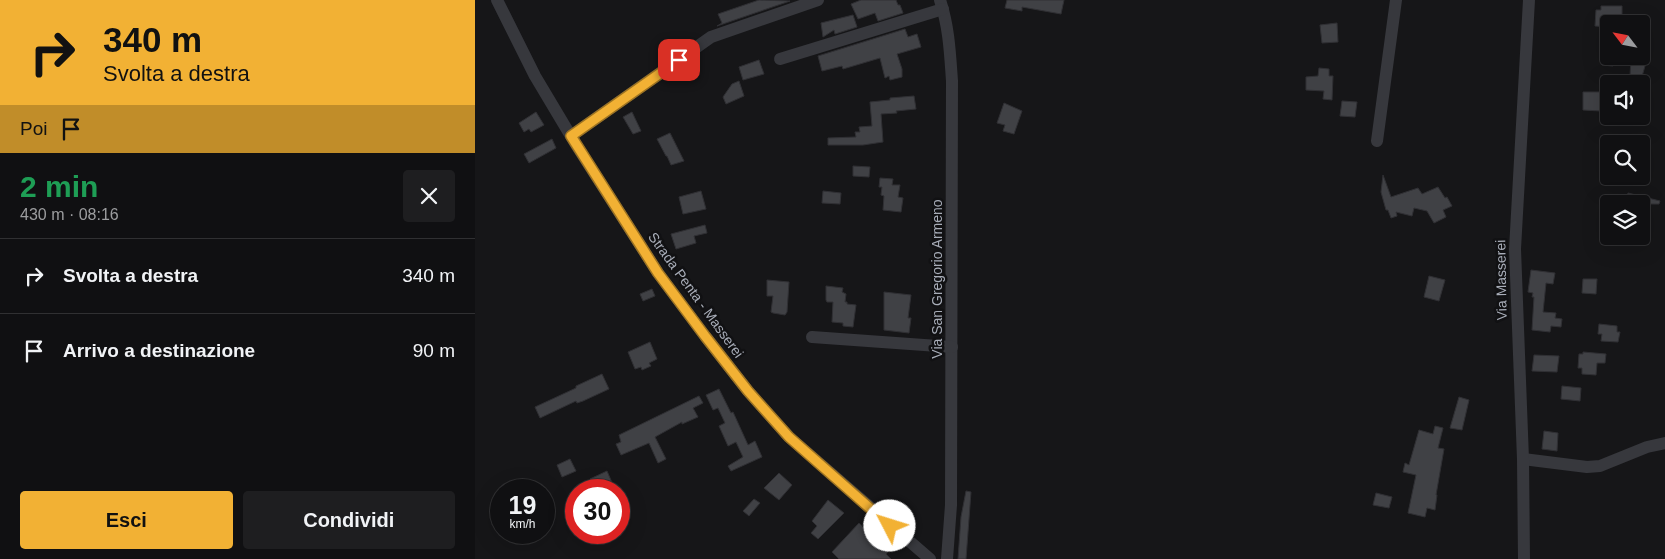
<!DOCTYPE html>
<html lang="it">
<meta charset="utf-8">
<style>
body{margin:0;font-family:Helvetica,sans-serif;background:#1e1e20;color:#f1f3f6;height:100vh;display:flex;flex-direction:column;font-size:19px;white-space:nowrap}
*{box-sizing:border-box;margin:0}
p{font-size:16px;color:#9c9d9f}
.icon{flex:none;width:28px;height:28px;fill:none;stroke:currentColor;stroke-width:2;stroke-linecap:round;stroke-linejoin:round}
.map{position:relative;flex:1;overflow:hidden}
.side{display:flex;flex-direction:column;background:#101012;width:475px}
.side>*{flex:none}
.guide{background:#f2b134;color:#111;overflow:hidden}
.needle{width:32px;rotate:302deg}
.buttons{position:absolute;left:1125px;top:15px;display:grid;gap:10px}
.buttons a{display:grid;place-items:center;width:50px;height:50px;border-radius:5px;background:#101012;box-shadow:0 5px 20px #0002,0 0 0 1px #303032;font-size:25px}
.speed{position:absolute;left:15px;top:479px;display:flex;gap:10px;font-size:25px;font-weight:700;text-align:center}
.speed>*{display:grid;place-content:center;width:65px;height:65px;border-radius:50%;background:#101012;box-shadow:0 5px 20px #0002,0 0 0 1px #303032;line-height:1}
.speed small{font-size:12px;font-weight:400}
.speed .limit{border:8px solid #d22;background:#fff;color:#111}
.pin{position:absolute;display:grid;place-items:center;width:42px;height:42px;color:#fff;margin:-21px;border-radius:10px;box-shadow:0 2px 8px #0006}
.me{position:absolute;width:55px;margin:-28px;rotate:310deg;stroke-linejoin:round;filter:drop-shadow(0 0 4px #0008)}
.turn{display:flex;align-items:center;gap:18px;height:105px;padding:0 20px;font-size:22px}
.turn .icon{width:65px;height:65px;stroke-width:2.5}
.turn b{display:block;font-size:35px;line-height:42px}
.then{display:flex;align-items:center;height:48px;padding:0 20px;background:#0003;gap:10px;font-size:19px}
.round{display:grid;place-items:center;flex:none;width:52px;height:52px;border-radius:5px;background:#1e1e20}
.summary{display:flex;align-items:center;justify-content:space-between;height:85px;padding:0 20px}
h1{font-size:30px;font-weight:700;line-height:38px;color:#1e9e55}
.button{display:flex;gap:10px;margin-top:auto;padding:10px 20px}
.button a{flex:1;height:58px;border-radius:5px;background:#f2b134;color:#111;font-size:20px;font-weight:700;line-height:58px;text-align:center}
.button a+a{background:#1e1e20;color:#f1f3f6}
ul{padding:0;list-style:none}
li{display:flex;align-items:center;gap:15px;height:75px;padding:0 20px;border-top:1px solid #303032}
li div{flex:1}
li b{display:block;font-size:19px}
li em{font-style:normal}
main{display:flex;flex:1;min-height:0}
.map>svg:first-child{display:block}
.building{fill:#404145;stroke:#303034}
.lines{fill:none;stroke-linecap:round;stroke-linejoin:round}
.minor{stroke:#37383d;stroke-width:12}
.route-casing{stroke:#9d7322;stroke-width:12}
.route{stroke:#f2b134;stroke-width:9}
.labels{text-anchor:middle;stroke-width:5;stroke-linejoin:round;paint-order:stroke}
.street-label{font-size:14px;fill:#a8adb8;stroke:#111113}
</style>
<main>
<section class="side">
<div class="guide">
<div class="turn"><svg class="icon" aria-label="right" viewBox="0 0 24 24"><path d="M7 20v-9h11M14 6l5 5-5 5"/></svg><div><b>340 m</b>Svolta a destra</div></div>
<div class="then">Poi<svg class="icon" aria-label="arrive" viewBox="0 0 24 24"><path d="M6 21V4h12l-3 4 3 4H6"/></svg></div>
</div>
<div class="summary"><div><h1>2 min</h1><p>430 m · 08:16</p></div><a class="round"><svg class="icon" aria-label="close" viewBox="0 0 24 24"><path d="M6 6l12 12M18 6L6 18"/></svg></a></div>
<ul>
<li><svg class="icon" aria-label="right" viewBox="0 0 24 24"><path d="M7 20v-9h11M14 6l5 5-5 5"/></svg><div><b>Svolta a destra</b></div><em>340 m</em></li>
<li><svg class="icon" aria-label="arrive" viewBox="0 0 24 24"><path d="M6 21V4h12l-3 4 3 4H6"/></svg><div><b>Arrivo a destinazione</b></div><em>90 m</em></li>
</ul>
<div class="button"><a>Esci</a><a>Condividi</a></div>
</section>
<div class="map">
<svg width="1190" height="559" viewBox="0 0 1190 559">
<rect width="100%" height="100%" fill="#161618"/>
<g class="building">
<polygon points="284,0 315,1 242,26 247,23 243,14"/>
<polygon points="386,0 421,0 423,5 425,5 428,13 403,21 400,13 383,19 376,4"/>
<polygon points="532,0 589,0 586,14 547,7 547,11 530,8"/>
<polygon points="1126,6 1147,6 1147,24 1134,24 1134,27 1120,26 1121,10 1126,10"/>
<polygon points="378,15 382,27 360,34 359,30 348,37 346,23"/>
<polygon points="862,23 863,42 847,43 845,25"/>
<polygon points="430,29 433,37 442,34 446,47 422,54 427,69 427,77 415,80 414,76 410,78 405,58 368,69 367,66 347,71 343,56"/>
<polygon points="1128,58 1138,58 1138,66 1127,65"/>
<polygon points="1156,58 1172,59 1166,80 1164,80 1163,84 1155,84 1157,76 1155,76"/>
<polygon points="284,60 289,74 268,80 264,67"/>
<polygon points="844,68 854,69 854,76 858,76 857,100 848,99 849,91 831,90 831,77 843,76"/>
<polygon points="264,81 269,96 251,104 248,97 257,84"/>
<polygon points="1108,92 1134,92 1134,107 1126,107 1126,111 1108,110"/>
<polygon points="439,96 441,109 421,111 422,113 406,114 408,142 388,145 353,145 353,138 381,137 380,132 385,132 384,127 397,126 395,102 415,100 415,98"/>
<polygon points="867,101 882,102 880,117 865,116"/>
<polygon points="529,103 547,111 539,134 528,131 530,125 522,123"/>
<polygon points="61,112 69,125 56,132 54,129 49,132 44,123"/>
<polygon points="157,112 166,131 158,134 148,117"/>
<polygon points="195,133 209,161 196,165 192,156 191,156 182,139"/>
<polygon points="77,139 81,148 54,163 49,154"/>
<polygon points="378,166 395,167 394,177 378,176"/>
<polygon points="908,175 916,197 943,188 947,194 963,187 970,198 972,197 977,206 968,210 971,217 959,223 952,211 939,208 937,216 921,212 922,216 916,218 913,210 911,210 906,192"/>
<polygon points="405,178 418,179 417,185 425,185 423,197 428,198 426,212 408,210 409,196 406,195 407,187 404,187"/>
<polygon points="226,191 231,209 208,214 204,197"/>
<polygon points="348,191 366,193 365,204 347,203"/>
<polygon points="1153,193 1185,201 1184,204 1150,204"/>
<polygon points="230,225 232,233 219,236 221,243 201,249 196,234"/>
<polygon points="1056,270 1080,273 1078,284 1071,283 1068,312 1081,313 1080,318 1087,319 1086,327 1076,326 1075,332 1057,330 1059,297 1057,297 1058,293 1053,292"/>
<polygon points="954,276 970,280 964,301 949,297"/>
<polygon points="1108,279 1122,279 1121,294 1107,293"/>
<polygon points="292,280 314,282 312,312 310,315 298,313 296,312 298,296 292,296"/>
<polygon points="351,286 368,288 367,292 371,294 370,302 372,302 372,304 381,305 378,327 368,326 368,323 357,322 358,302 352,302 351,300"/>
<polygon points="177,289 180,296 168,301 165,294"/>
<polygon points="409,292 436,295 433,318 436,318 434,333 409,330"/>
<polygon points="1124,324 1142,326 1142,332 1145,332 1143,342 1126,341 1127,334 1123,334"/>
<polygon points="175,342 182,359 174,363 176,366 167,370 166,367 160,369 153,352"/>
<polygon points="1108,352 1131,354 1130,363 1122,363 1121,375 1107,374 1107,368 1103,368 1104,354 1108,354"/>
<polygon points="1059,355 1084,356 1082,372 1057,371"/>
<polygon points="127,374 134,389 108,401 102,403 101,401 65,418 60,407 101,388 101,386"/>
<polygon points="1087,386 1106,388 1105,401 1086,399"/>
<polygon points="244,389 256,413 258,412 273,445 280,441 287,457 256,471 253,466 268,457 261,442 253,446 244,426 250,423 243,408 238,410 231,395"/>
<polygon points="224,396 228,403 218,408 223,417 207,424 207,422 180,437 191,459 183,463 174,443 146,455 141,444 146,442 144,435"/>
<polygon points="984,397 994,400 987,430 975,428"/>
<polygon points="960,426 968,428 963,448 969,449 961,495 962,495 960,510 952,508 950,517 933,513 941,475 928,472 930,463 934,465 944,430 958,434"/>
<polygon points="1069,431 1083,433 1082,451 1067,449"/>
<polygon points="95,459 101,471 87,477 82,465"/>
<polygon points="132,471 138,485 127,490 120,490 115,479"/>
<polygon points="304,473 317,485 304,500 289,488"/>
<polygon points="491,491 496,492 491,559 483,559 486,517"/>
<polygon points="901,493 917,497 914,508 898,505"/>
<polygon points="279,499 285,503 274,516 268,511"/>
<polygon points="353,500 369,513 343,539 336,533 342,526 337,521"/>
<polygon points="384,523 414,551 411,554 416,559 364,559 357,552"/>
</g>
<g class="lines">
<g class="minor">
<polyline points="22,0 60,76 100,143 183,273 230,336 273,391 314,437 455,559"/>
<path d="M465,0C474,27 475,53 477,81L476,505L472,559"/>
<polyline points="305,59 468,9"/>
<polyline points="96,136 236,37 343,0"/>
<polyline points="902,141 921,0"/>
<polyline points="337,337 477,347"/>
<polyline points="1048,459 1112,467 1125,466 1172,447 1190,443"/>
<polyline points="1049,559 1048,459 1040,249 1054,0"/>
</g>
</g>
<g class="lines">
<defs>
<polyline id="route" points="204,60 96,136 183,273 230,336 273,391 314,437 415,526"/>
</defs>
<use href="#route" class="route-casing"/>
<use href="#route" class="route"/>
</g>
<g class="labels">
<g class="street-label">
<text transform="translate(462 279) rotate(-90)" y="5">Via San Gregorio Armeno</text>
<text transform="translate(1026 280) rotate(-91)" y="5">Via Masserei</text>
<text transform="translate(221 295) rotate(54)" y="5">Strada Penta - Masserei</text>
</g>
</g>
</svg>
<div class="buttons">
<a><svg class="needle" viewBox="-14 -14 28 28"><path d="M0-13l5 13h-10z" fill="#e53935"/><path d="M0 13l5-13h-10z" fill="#9c9d9f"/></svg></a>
<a><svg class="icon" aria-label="sound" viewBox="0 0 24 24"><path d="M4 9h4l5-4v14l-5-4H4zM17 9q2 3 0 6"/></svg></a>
<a><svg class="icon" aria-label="search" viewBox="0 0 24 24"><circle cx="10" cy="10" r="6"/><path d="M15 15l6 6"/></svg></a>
<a><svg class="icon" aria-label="layers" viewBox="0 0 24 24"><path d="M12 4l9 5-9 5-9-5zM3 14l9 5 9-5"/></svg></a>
</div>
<div class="speed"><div>19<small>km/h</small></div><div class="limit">30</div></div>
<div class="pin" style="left:204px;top:60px;background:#d93025"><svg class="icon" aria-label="arrive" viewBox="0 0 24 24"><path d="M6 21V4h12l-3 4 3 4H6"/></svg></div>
<svg class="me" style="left:415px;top:526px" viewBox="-20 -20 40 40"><circle r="19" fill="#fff"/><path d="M0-13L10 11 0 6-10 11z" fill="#f2b134"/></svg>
</div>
</main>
